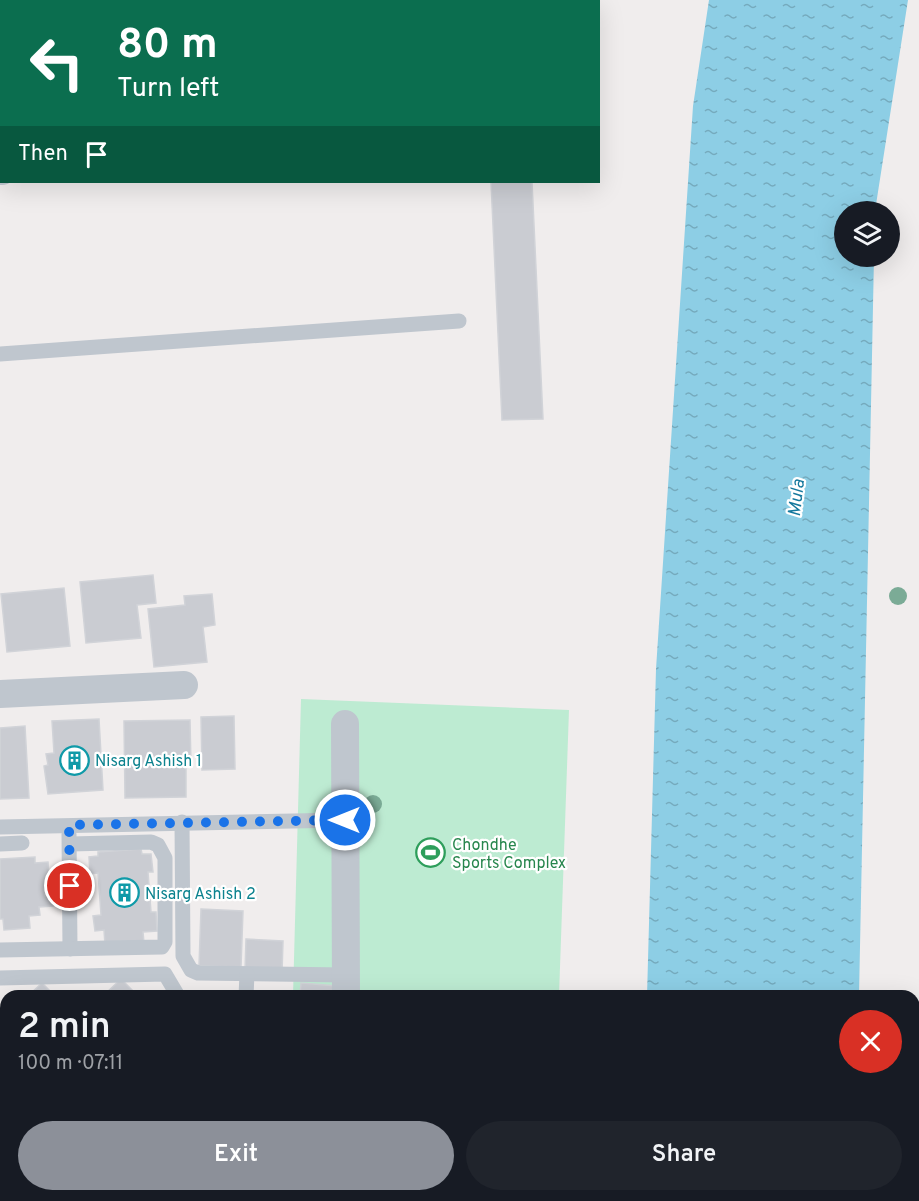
<!DOCTYPE html>
<meta charset="utf-8">
<style>
body{margin:0;font-family:Overpass,sans-serif;background:#20242c;color:#f1f3f6;height:100vh;display:flex;flex-direction:column;font-size:22px;white-space:nowrap}
*{box-sizing:border-box;margin:0}
p{font-size:20px;color:#9ea1a6}
.icon{flex:none;width:33px;height:33px;fill:none;stroke:currentColor;stroke-width:2;stroke-linecap:round;stroke-linejoin:round}
.map{position:relative;flex:1;overflow:hidden}
.panel{position:absolute;left:0px;top:990px;width:920px;height:212px;display:flex;flex-direction:column;background:#171b24;border-radius:18px 18px 0 0;box-shadow:0 6px 24px #0002}
.panel>*{flex:none}
.guide{position:absolute;left:0px;top:0px;width:600px;height:183px;box-shadow:0 6px 24px #0002;background:#0b6e4f;color:#fff;overflow:hidden}
.tools{position:absolute;left:834px;top:201px;display:grid;gap:12px}
.tools a{display:grid;place-items:center;width:66px;height:66px;border-radius:50%;background:#171b24;box-shadow:0 6px 24px #0002;font-size:30px}
.pin{position:absolute;display:grid;place-items:center;width:51px;height:51px;color:#fff;margin:-26px;border:3px solid #fff;border-radius:50%;box-shadow:0 2px 6px #0007}
.me{position:absolute;width:66px;margin:-33px;rotate:270deg;stroke-linejoin:round;filter:drop-shadow(0 0 4px #0008)}
.turn{display:flex;align-items:center;gap:21px;height:126px;padding:0 18px;font-size:27px}
.turn .icon{width:78px;height:78px;stroke-width:2.5}
.turn b{display:block;font-size:42px;line-height:51px}
.then{display:flex;align-items:center;height:57px;padding:0 18px;background:#0003;gap:12px;font-size:22px}
.round{display:grid;place-items:center;flex:none;width:63px;height:63px;border-radius:32px;background:#20242c}
.summary{display:flex;align-items:center;justify-content:space-between;height:102px;padding:0 18px}
h1{font-size:36px;font-weight:600;line-height:45px}
.button{display:flex;gap:12px;margin-top:auto;padding:12px 18px}
.button a{flex:1;height:69px;border-radius:36px;background:#8c9099;color:#fff;font-size:24px;font-weight:600;line-height:69px;text-align:center}
.button a+a{background:#20242c;color:#f1f3f6}
.map>svg:first-child{display:block}
.grass{fill:#bdebd2}
.water{fill:url(#water-ripples)}
.building{fill:#caccd2;stroke:#d1d3d8;stroke-width:1.5}
.lines{fill:none;stroke-linecap:round;stroke-linejoin:round}
.service{stroke:#bfc6ce;stroke-width:15}
.minor{stroke:#bfc6ce;stroke-width:28}
.tree{fill:#7bab96}
.route{stroke:#1a73e8;stroke-width:10;stroke-dasharray:0 18}
.labels{text-anchor:middle;stroke-width:4.5;stroke-linejoin:round;paint-order:stroke}
.culture-label{font-size:16px;fill:#0d838f;stroke:#fff;text-anchor:start}
.leisure-label{font-size:16px;fill:#27864d;stroke:#fff;text-anchor:start}
.water-label{font-size:18px;font-style:italic;fill:#15789d;stroke:#fff}
</style>
<div class="map">
<svg width="919" height="1201" viewBox="0 0 919 1201">
<defs>
<pattern id="water-ripples" width="26" height="14" patternUnits="userSpaceOnUse" patternTransform="scale(1.5)"><rect width="26" height="14" fill="#8dcee5"/><path d="M2 4q2-2 4 0t4 0M15 11q2-2 4 0t4 0" fill="none" stroke="#75aabd"/></pattern>
</defs>
<rect width="100%" height="100%" fill="#f0eded"/>
<g class="grass">
<polygon points="301,699 569,710 559,996 293,996"/>
<rect x="288" y="1196" width="264" height="5"/>
</g>
<g class="water">
<polygon points="709,0 908,0 875,211 844,212 844,256 874,257 859,996 647,996 656,669 693,106"/>
<polygon points="640,1196 874,1196 875,1201 639,1201"/>
</g>
<g class="building">
<polygon points="0,0 18,2 2,2 0,60"/>
<polygon points="491,182 532,182 543,419 502,420"/>
<polygon points="153,575 156,603 137,605 141,638 86,643 80,582"/>
<polygon points="64,588 70,646 7,652 1,594"/>
<polygon points="212,594 215,625 203,627 207,662 154,667 148,609 185,605 184,596"/>
<polygon points="234,716 235,769 202,770 201,717"/>
<polygon points="99,719 103,790 48,794 44,766 48,765 46,754 54,753 52,721"/>
<polygon points="190,720 191,766 186,766 186,797 125,798 124,721"/>
<polygon points="25,726 29,798 0,799 0,728"/>
<polygon points="141,849 142,854 151,854 153,872 148,872 151,912 156,912 157,931 143,932 144,943 105,945 104,930 95,931 93,916 101,915 98,873 90,874 89,857 98,856 98,852"/>
<polygon points="35,857 35,863 48,862 50,888 44,889 45,896 52,895 53,906 39,907 40,915 29,916 30,928 4,930 3,919 0,919 0,859"/>
<polygon points="201,909 243,911 241,967 199,966"/>
<polygon points="246,939 283,941 282,973 245,971"/>
<polygon points="121,979 138,996 103,996"/>
<polygon points="42,983 55,996 28,996"/>
<polygon points="301,983 337,986 336,996 300,996"/>
</g>
<g class="lines">
<g class="service">
<polyline points="28,0 29,2"/>
<polyline points="0,79 2,79"/>
<polyline points="0,354 459,321"/>
<polyline points="182,822 183,956 191,970 198,973 346,975"/>
<polyline points="0,827 345,820"/>
<polyline points="69,834 70,949"/>
<polyline points="0,844 22,843"/>
<polyline points="0,950 162,947 165,942 165,858 158,845 151,842 70,844"/>
<polyline points="0,978 165,974 178,996"/>
<polyline points="246,996 247,974"/>
</g>
<g class="minor">
<polyline points="0,171 2,171"/>
<polyline points="0,694 184,685"/>
<polyline points="345,724 346,996"/>
<polyline points="343,1201 343,1196"/>
</g>
</g>
<g class="tree">
<circle cx="898" cy="596" r="9"/>
<circle cx="373" cy="804" r="9"/>
</g>
<g class="lines">
<polyline class="route" points="70,886 69,825 345,820"/>
</g>
<defs>
<symbol id="building-ring" viewBox="-11 -11 22 22"><circle r="9.5" fill="#fff" stroke="#0f9aa8" stroke-width="1.5"/><path d="M-4-6H4V6H1V3H-1V6H-4ZM-2.5-4.3h1.7v1.8h-1.7ZM.8-4.3h1.7v1.8H.8ZM-2.5-1h1.7V.8h-1.7ZM.8-1h1.7V.8H.8Z" fill="#0f9aa8"/></symbol>
<symbol id="stadium-ring" viewBox="-11 -11 22 22"><circle r="9.5" fill="#fff" stroke="#2e9e5b" stroke-width="1.5"/><path d="M0-5a6.5 5 0 1 0 0 10a6.5 5 0 1 0 0-10ZM-3.5-1.8h7v3.6h-7Z" fill="#2e9e5b"/></symbol>
</defs>
<g fill-rule="evenodd">
<use href="#building-ring" x="58" y="744" width="33" height="33"/>
<use href="#stadium-ring" x="414" y="836" width="33" height="33"/>
<use href="#building-ring" x="108" y="876" width="33" height="33"/>
</g>
<g class="labels">
<g class="culture-label">
<text x="95" y="766">Nisarg Ashish 1</text>
<text x="145" y="899">Nisarg Ashish 2</text>
</g>
<g class="leisure-label">
<text x="452" y="850">Chondhe<tspan x="452" dy="18">Sports Complex</tspan></text>
</g>
<g class="water-label">
<text transform="translate(796 498) rotate(-83)" y="6">Mula</text>
</g>
</g>
</svg>
<div class="tools">
<a><svg class="icon" aria-label="layers" viewBox="0 0 24 24"><path d="M12 4l9 5-9 5-9-5zM3 14l9 5 9-5"/></svg></a>
</div>
<div class="pin" style="left:70px;top:886px;background:#d93025"><svg class="icon" aria-label="arrive" viewBox="0 0 24 24"><path d="M6 21V4h12l-3 4 3 4H6"/></svg></div>
<svg class="me" style="left:345px;top:820px" viewBox="-20 -20 40 40"><circle r="17" fill="#1a73e8" stroke="#fff" stroke-width="3"/><path d="M0-11L8 9 0 5-8 9z" fill="#fff"/></svg>
<div class="guide">
<div class="turn"><svg class="icon" aria-label="left" viewBox="0 0 24 24"><path d="M17 20v-9H6M10 6l-5 5 5 5"/></svg><div><b>80 m</b>Turn left</div></div>
<div class="then">Then<svg class="icon" aria-label="arrive" viewBox="0 0 24 24"><path d="M6 21V4h12l-3 4 3 4H6"/></svg></div>
</div>
<section class="panel">
<div class="summary"><div><h1>2 min</h1><p>100 m · 07:11</p></div><a class="round" style="background:#d93025;color:#fff"><svg class="icon" aria-label="close" viewBox="0 0 24 24"><path d="M6 6l12 12M18 6L6 18"/></svg></a></div>
<div class="button"><a>Exit</a><a>Share</a></div>
</section>
</div>
